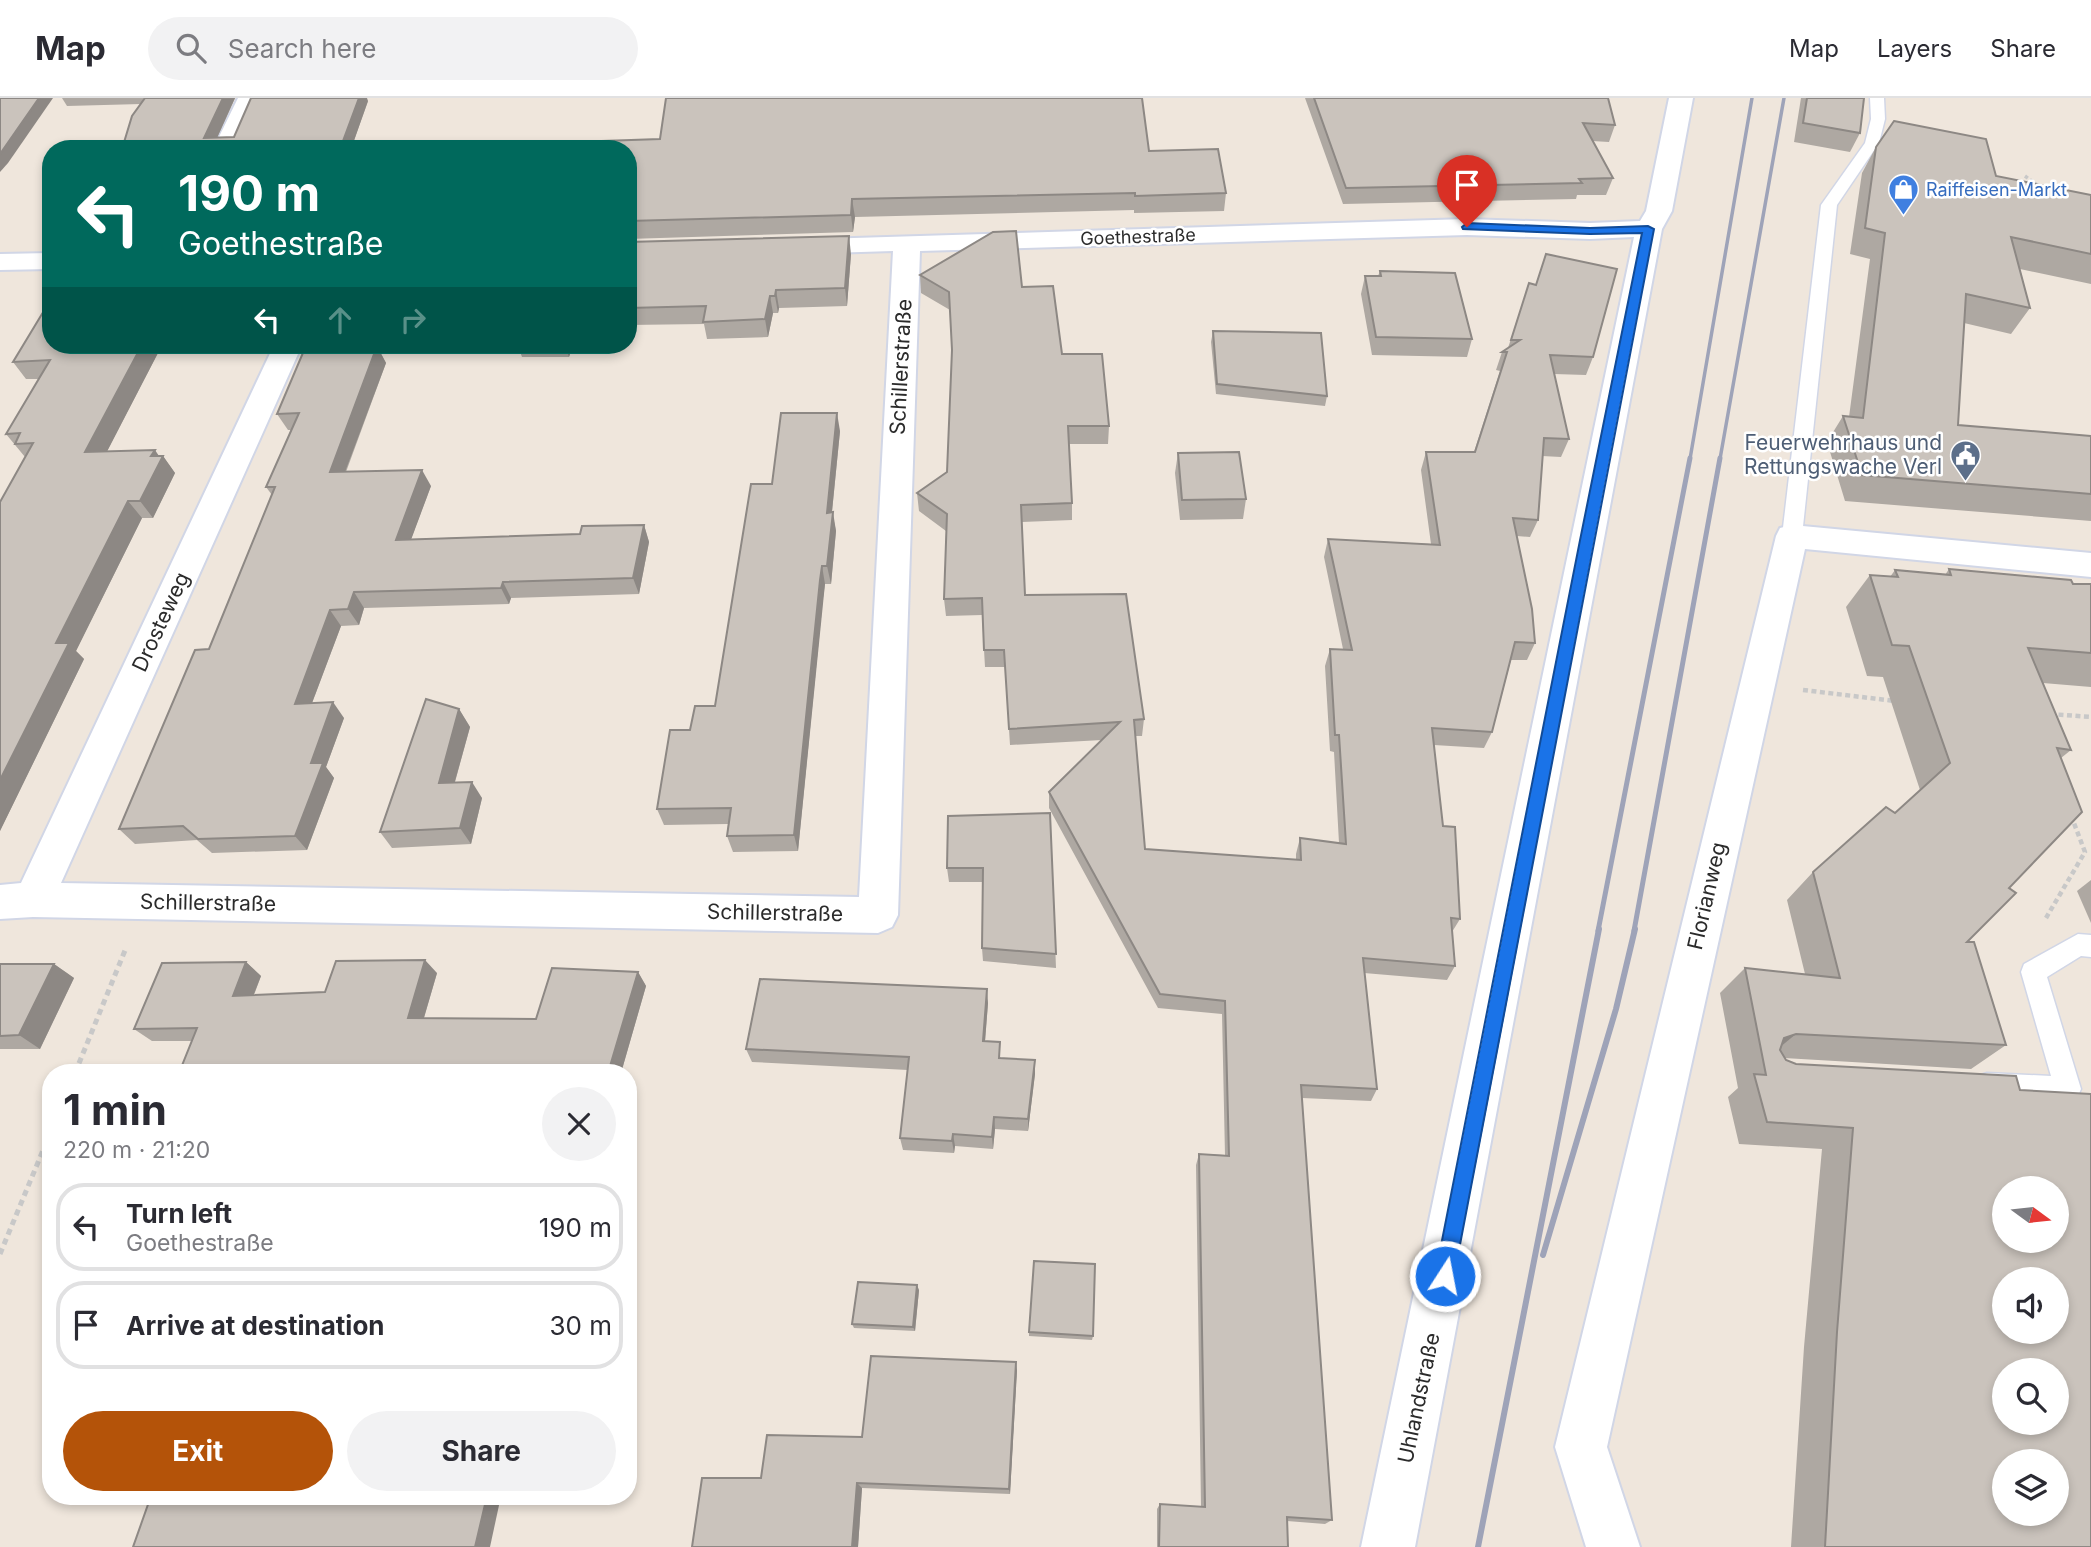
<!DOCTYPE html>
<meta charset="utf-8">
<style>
body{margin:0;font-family:Inter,sans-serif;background:#f2f2f3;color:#2b2b33;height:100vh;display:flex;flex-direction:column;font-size:26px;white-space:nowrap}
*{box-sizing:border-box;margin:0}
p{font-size:23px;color:#7c7c81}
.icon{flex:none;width:38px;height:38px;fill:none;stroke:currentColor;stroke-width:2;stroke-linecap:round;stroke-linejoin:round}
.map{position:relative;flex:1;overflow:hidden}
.details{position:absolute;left:42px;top:966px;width:595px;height:441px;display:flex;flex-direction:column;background:#fff;border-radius:28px;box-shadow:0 4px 10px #0003}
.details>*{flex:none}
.guide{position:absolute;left:42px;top:42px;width:595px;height:214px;border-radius:28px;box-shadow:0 4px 10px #0003;background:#00695c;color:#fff;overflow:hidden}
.needle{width:46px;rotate:105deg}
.tools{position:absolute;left:1992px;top:1078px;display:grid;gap:14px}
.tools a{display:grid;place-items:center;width:77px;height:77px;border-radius:50%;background:#fff;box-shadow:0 4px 10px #0003;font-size:35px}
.pin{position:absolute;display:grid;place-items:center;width:60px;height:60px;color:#fff;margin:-72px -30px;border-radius:50% 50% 50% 0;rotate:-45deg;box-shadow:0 0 7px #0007}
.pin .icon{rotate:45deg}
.me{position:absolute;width:77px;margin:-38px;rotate:11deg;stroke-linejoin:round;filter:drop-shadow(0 0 5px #0008)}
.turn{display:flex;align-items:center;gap:24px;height:147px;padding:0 21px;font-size:32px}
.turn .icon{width:91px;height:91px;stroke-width:2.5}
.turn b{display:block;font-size:49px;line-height:60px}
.lanes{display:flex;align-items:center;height:66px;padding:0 21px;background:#0003;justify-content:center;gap:35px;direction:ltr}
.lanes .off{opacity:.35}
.round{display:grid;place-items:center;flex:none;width:74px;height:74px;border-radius:37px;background:#f2f2f3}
.head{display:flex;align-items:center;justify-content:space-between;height:119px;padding:0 21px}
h1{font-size:42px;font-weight:700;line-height:52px}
.primary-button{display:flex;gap:14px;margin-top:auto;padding:14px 21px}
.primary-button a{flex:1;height:80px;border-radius:42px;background:#b45309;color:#fff;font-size:28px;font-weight:700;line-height:80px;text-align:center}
.primary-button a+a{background:#f2f2f3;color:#2b2b33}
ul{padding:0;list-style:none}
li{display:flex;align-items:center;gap:21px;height:88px;margin:0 14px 10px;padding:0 7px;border:4px solid #e1e1e2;border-radius:28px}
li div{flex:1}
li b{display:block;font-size:26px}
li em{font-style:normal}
header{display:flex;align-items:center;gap:42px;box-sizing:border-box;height:98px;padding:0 35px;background:#fff;border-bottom:2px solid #e1e1e2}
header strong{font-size:33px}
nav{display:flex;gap:38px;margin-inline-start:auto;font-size:24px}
.search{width:490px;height:63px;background:#f2f2f3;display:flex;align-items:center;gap:18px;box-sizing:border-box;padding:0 24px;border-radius:38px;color:#7c7c81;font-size:26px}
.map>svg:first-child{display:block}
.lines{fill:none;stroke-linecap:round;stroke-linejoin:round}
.service-casing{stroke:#d1d6e6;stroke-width:3}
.minor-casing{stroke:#d1d6e6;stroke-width:4}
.path-far2{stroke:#c8c8c8;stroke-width:3.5;stroke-dasharray:3.5 2.5;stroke-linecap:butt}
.path-far1{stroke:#c8c8c8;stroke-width:4.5;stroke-dasharray:5 3.5;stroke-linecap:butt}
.path{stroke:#c8c8c8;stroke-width:5;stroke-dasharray:6 4.5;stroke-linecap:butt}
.service{fill:#fff;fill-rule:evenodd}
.minor{fill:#fff;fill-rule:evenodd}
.rail-far2{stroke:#9ea3b8;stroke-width:3.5}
.rail-far1{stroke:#9ea3b8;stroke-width:5}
.rail{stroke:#9ea3b8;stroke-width:6}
.wall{fill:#aea8a2}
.shaded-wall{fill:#8d8884}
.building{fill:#cac3bc;stroke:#8d8884;stroke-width:2;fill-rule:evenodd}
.route{fill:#1a73e8;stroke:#114b97;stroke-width:2}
.labels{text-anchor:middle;stroke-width:5;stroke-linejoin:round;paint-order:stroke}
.far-shop-label{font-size:18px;fill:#366cbe;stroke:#fff;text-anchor:start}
.far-street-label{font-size:18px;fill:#2b2b2b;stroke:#fff}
.street-label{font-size:21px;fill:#2b2b2b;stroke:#fff}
.service-label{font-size:21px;fill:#4e5e75;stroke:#fff;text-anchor:end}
</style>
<header>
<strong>Map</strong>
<div class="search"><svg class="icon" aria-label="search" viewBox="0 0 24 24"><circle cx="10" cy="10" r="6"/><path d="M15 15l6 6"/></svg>Search here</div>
<nav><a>Map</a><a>Layers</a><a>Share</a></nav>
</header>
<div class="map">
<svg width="2091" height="1449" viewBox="0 0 2091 1449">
<rect width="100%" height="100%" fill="#efe6dc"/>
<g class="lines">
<defs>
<g id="service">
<polygon points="1870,0 1884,0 1885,21 1879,45 1837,107 1802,438 1799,443 1785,443 1782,438 1821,107 1865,45 1871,21"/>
<polygon points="2078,836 2091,837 2091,859 2081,858 2047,879 2081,991 2077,1000 2068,1003 1987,999 1978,996 1974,987 1978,978 1987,975 2051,978 2021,874 2024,866"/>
</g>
<g id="minor">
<polygon points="238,0 262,0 238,51 213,51"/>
<polygon points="1669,0 1693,0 1672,113 1662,131 1415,1449 1361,1449 1634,139 1590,141 1467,137 920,153 898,817 892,829 878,835 33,819 0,821 0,787 21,785 274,247 302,247 61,785 859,799 893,153 797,156 788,154 784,148 788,142 1467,121 1590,125 1640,123 1646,113"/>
<polygon points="51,155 51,171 0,172 0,156"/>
<polygon points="1792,427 2091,455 2091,479 1805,451 1607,1349 1640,1449 1586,1449 1555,1349 1776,438 1780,430"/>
</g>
</defs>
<use href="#service" class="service-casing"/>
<use href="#minor" class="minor-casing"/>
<polyline class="path-far2" points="2025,78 2040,89"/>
<g class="path-far1">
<polyline points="1803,592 1895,603"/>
<polyline points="2050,616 2091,619"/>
<polyline points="2046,820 2085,754 2072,720"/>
</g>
<g class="path">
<polyline points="75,975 126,850"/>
<polyline points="0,1156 51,1033"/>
</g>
<use href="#service" class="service"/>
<use href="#minor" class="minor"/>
<g class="rail-far2">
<polyline points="1690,361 1752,0"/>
<polyline points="1720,361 1784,0"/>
</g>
<g class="rail-far1">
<polyline points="1598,833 1690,360"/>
<polyline points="1634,833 1720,360"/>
</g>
<g class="rail">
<polyline points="1543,1157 1616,911 1635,831"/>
<polyline points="1478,1449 1599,831"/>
</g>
</g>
<g class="wall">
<polygon points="62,0 235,0 217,40 234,39 368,3 351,51 122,51 141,6 67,8"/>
<polygon points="1305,0 1608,0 1615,27 1609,44 1592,43 1613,80 1606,97 1577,97 1576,101 1343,106"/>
<polygon points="1801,0 1864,0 1860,35 1850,54 1794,44"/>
<polygon points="1876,49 1996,78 2091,97 2091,186 2020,171 2030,210 2011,236 1964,225 1958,327 2091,338 2091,423 1845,403 1827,344 1843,318 1849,319 1870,161 1850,156 1862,75"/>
<polygon points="628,51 1149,53 1226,95 1224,113 1134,115 1134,112 855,119 853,134 628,141"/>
<polygon points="628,144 851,156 847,208 779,210 778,215 773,215 768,239 707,241 704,226 628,227"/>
<polygon points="1546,156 1593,259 1586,277 1554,276 1569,341 1561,359 1542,358 1538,422 1530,439 1517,438 1535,545 1527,562 1511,562 1492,634 1484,650 1434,647 1443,728 1460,821 1452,834 1455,868 1447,882 1364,875 1377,991 1371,1003 1302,1000 1332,1422 1325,1426 1287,1423 1288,1449 1157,1449 1157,1411 1160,1406 1201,1409 1196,1067 1199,1056 1225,1057 1222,916 1158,910 1049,710 1049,694 1102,642 1010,647 1005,569 985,569 982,517 946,518 944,501 946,433 919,413 917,395 947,374 952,252 950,212 921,195 920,177 1022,189 1062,256 1109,328 1108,346 1069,346 1072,405 1072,422 1022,424 1025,497 1144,621 1142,638 1135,638 1145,751 1296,762 1296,756 1300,740 1339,745 1334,654 1330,653 1325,568 1330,551 1343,551 1324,459 1328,441 1431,446 1421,372 1426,354 1474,354 1500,273 1496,272 1502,254 1508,250 1529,185 1536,187"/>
<polygon points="1380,173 1472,241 1467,259 1372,257 1361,196 1365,178 1378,178"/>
<polygon points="1213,233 1327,298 1325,308 1216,296 1211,244"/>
<polygon points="51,247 244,247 159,253 107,353 163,358 175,375 153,420 142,420 76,553 84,561 0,733 25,359 6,336 39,281 26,281 13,264"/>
<polygon points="350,247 573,247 569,259 522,259 518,248 380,254 386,265 346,374 431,388 411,441 580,436 644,427 649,444 639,496 511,500 509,506 364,510 359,527 341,528 312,605 344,620 326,669 334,680 307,752 212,755 197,742 135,746 119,731 209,551 272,397 266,389 291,332 288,332 277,316 351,249"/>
<polygon points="840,333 832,414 836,433 831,486 825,486 823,500 798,753 733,754 727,738 728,726 664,727 657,711 690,632 715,608 772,386"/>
<polygon points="1178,355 1246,401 1243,421 1180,422 1175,375"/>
<polygon points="1949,471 2073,486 2091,486 2091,589 2043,585 2071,652 2061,660 2009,790 1967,844 2006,947 1971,971 1784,960 1786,962 1796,966 2016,978 2091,1449 1791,1449 1804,1249 1822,1051 1739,1046 1728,999 1738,990 1720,895 1745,870 1805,876 1787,802 1813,774 1895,715 1920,692 1883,579 1867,578 1846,509 1870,477 1890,479 1895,472 1945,477"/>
<polygon points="459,611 470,629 455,684 482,700 471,746 392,750 380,734"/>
<polygon points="1050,715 1056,870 983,863 982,850 982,784 949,784 947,770"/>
<polygon points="2091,782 2091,825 2077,793"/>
<polygon points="246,864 261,878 254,897 325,894 437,875 424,920 536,921 638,874 646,888 621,975 179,975 192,943 152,943 134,931"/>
<polygon points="0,866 54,866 74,880 40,951 0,951"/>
<polygon points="988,905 985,943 1001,960 1035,976 1028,1033 995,1031 993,1051 955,1048 954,1055 903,1052 900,1040 908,972 752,964 746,951"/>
<polygon points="919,1192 915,1233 854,1230 852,1226"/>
<polygon points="1029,1234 1093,1238 1092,1242 1029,1238"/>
<polygon points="1017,1272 1010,1396 862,1390 858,1449 692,1449 761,1380 862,1339"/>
</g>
<g class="shaded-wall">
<polygon points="39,0 53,0 8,65 0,74 0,56"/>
<polygon points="223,0 235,0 212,51 204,40"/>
<polygon points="359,0 367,0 368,3 351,51 340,51"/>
<polygon points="852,101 855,119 853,134 851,117"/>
<polygon points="849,138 851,156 847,208 845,190"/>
<polygon points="776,192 779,210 778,215 775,198"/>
<polygon points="770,198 773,215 768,239 765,221"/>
<polygon points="142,247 155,247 159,253 98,371 85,354"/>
<polygon points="565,247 573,247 569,259"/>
<polygon points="377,248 386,265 339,390 330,374"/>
<polygon points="837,315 840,333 830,433 827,415"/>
<polygon points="155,352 161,361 163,358 175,375 153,420 140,403 151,358"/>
<polygon points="422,372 431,388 405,458 396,442"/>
<polygon points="128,403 142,420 76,553 84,561 0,733 0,682 56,545"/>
<polygon points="833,414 836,433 831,486 827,468"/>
<polygon points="644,427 649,444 639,496 633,480"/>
<polygon points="822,468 825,486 798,753 794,737"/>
<polygon points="503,484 511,500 509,506 501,490"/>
<polygon points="354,494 364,510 359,527 348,511"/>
<polygon points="330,512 341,528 306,621 295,606"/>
<polygon points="333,604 344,620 326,669 334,680 307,752 295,738 311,665"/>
<polygon points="459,611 470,629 450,701 439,685"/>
<polygon points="472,684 482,700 471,746 460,730"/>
<polygon points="425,862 437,875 420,933 408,920"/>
<polygon points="246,864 261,878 248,911 233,898"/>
<polygon points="54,866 74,880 40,951 19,937"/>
<polygon points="638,874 646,888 621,975 608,975"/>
<polygon points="987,891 988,905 984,956 983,943"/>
<polygon points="1796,936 1768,959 1784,940"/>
<polygon points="1035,962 1035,976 1028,1033 1028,1021"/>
<polygon points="290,968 298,975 288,975"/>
<polygon points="994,1019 995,1031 993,1051 992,1039"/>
<polygon points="953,1036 955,1048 954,1055 952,1043"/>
<polygon points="917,1187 919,1192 915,1233 913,1229"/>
<polygon points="1016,1264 1017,1272 1010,1396 1009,1391"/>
<polygon points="857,1385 862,1390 858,1449 852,1449"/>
<polygon points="487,1398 501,1398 490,1449 475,1449"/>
</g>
<g class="building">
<polygon points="0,0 39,0 0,56"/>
<polygon points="145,0 223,0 204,40 234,39 251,0 359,0 340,51 122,51 132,18"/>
<polygon points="666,0 1142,0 1149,53 1218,51 1226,95 1135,98 1135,95 852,101 851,117 628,123 628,51 515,51 543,50 544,45 660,41"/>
<polygon points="1314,0 1608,0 1615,27 1583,25 1613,80 1579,81 1582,85 1346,90"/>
<polygon points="1807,0 1864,0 1860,35 1803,25"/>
<polygon points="1894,23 1986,41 1996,78 2091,97 2091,156 2011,139 2030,210 1966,196 1958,327 2091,338 2091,396 1862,377 1843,318 1863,320 1885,135 1865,130 1876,49"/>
<polygon points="1016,133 1022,189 1053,188 1062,256 1102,256 1109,328 1068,328 1072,405 1021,407 1025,497 1126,496 1144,621 1134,622 1145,751 1301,762 1300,740 1346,746 1339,637 1335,637 1330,551 1352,552 1328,441 1440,447 1426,354 1475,354 1507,254 1502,254 1520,242 1511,242 1529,185 1536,187 1546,156 1617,171 1593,259 1550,257 1569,341 1544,340 1538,422 1513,420 1532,511 1535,545 1515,544 1492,634 1432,630 1443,728 1455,729 1460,821 1451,820 1455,868 1363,860 1377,991 1301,987 1332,1422 1287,1419 1288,1449 1159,1449 1160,1406 1205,1409 1199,1056 1229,1058 1225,903 1160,896 1049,694 1120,624 1009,631 1004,552 984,552 982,500 944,501 947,416 917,395 947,374 952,252 949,194 920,177 993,134"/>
<polygon points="849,138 845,190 776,192 775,198 770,198 765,221 703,224 706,208 628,210 628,144"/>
<polygon points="1380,173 1455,175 1472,241 1376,239 1365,178 1381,178"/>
<polygon points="51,201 51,247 142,247 85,354 155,352 151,358 163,358 140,403 128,403 56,545 69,545 0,682 0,404 33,345 15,346 20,335 6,336 50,262 13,264"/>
<polygon points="1213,233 1321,235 1327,298 1217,286"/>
<polygon points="377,248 330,374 422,372 396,442 580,436 582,428 644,427 633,480 503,484 501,490 354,494 348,511 330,512 295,606 333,604 311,665 323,665 295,738 198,741 183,728 119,731 195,552 209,551 275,389 266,389 299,315 277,316 305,250"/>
<polygon points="781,315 837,315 827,415 833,414 827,468 822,468 820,482 794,737 727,738 731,710 657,711 670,632 690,632 695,608 715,608 751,386 772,386"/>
<polygon points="1239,354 1246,401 1182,402 1178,355"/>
<path d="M1949,471L2071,482L2073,486H2091V555L2028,550L2071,652L2057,650L2082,714L2009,790L2016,795L1967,844H1974L2006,947L1796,936L1784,940L1780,952L1786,962L1796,966L2016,978L2020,992L2091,996V1449H1825L1837,1234L1853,1030L1767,1024L1754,976L1766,977L1745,870L1840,880L1813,774L1886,709L1895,715L1950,665L1909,548L1892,547L1870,477L1898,479L1895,472L1951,477ZM2004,1090H2056V1143H2004ZM2004,1181H2056V1234H2004ZM2004,1272H2056V1325H2004ZM2004,1363H2056V1416H2004Z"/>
<polygon points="426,601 459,611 439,685 472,684 460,730 380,734"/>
<polygon points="1050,715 1056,856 982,850 983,770 947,770 948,718"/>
<polygon points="425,862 408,920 536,921 552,870 638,874 608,975 309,975 290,968 288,975 179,975 197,930 134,931 162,865 246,864 233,898 325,894 336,863"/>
<polygon points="0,866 54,866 19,937 0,938"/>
<polygon points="760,881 987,891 983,943 1000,944 999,960 1035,962 1028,1021 994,1019 992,1039 953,1036 952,1043 900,1040 909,959 746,951"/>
<polygon points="1034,1163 1095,1166 1093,1238 1029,1234"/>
<polygon points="858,1184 917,1187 913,1229 852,1226"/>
<polygon points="871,1258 1016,1264 1009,1391 857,1385 852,1449 692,1449 702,1380 761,1380 767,1337 862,1339"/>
<polygon points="151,1398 487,1398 475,1449 133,1449"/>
</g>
<path class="route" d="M1467,125L1590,130L1648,128L1654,131C1585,479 1523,829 1454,1178L1452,1185L1445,1188L1438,1185L1435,1178C1506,830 1570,482 1642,135L1590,136L1463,131L1462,129Z"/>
<defs>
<symbol id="shop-pin" viewBox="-11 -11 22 30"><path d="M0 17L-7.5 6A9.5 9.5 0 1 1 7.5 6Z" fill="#3f7fe0" stroke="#fff"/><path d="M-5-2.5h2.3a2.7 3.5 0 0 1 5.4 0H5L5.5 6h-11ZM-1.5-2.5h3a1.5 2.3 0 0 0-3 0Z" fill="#fff"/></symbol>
<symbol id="civic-pin" viewBox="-11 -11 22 30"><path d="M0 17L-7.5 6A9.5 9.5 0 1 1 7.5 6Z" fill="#5c6f8a" stroke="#fff"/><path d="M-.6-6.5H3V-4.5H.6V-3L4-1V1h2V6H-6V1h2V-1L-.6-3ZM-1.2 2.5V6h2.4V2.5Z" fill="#fff"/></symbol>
</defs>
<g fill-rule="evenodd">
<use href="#shop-pin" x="1886" y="74" width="35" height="47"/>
<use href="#civic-pin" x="1948" y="340" width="35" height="47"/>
</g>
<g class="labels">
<g class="far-shop-label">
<text x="1926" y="98">Raiffeisen-Markt</text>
</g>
<g class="far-street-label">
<text transform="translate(1138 139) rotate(-2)" y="6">Goethestraße</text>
</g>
<g class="street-label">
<text transform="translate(901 269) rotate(-87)" y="7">Schillerstraße</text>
<text transform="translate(161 524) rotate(-65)" y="7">Drosteweg</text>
<text transform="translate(1707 798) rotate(-77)" y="7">Florianweg</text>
<text transform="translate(208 805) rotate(1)" y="7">Schillerstraße</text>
<text transform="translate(775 815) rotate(1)" y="7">Schillerstraße</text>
<text transform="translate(1419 1300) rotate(-78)" y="7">Uhlandstraße</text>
</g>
<g class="service-label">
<text x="1942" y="352">Feuerwehrhaus und<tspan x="1942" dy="24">Rettungswache Verl</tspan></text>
</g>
</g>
</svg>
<div class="tools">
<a><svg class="needle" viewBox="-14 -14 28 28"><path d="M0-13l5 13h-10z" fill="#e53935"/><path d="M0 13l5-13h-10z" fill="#7c7c81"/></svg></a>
<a><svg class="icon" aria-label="sound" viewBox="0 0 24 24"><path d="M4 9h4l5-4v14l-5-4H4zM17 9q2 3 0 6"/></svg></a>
<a><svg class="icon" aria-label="search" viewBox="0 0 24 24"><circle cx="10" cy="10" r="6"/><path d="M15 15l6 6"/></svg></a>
<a><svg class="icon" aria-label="layers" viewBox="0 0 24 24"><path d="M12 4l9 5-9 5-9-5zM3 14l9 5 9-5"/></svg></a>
</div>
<div class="pin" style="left:1467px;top:129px;background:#d93025"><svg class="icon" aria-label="arrive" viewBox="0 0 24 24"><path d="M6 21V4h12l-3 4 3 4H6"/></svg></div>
<svg class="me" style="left:1445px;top:1178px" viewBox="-20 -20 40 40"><circle r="17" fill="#1a73e8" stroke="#fff" stroke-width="3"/><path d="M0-11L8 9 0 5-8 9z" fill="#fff"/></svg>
<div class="guide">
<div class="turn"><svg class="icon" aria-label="left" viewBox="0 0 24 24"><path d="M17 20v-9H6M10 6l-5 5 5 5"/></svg><div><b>190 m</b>Goethestraße</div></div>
<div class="lanes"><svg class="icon" aria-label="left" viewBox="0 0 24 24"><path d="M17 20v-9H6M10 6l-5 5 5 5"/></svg><svg class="icon off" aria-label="ahead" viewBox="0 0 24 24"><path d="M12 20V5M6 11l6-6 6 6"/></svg><svg class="icon off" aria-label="right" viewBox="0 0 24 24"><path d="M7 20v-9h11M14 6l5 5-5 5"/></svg></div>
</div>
<section class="details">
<div class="head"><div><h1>1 min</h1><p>220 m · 21:20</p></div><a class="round"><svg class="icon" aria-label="close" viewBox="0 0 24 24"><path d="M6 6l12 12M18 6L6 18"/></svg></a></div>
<ul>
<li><svg class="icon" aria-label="left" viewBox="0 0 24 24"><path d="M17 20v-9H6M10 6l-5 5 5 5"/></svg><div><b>Turn left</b><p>Goethestraße</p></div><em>190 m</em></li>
<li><svg class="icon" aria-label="arrive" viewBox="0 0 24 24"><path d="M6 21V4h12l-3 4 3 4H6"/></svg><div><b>Arrive at destination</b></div><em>30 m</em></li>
</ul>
<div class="primary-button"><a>Exit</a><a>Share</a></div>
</section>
</div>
